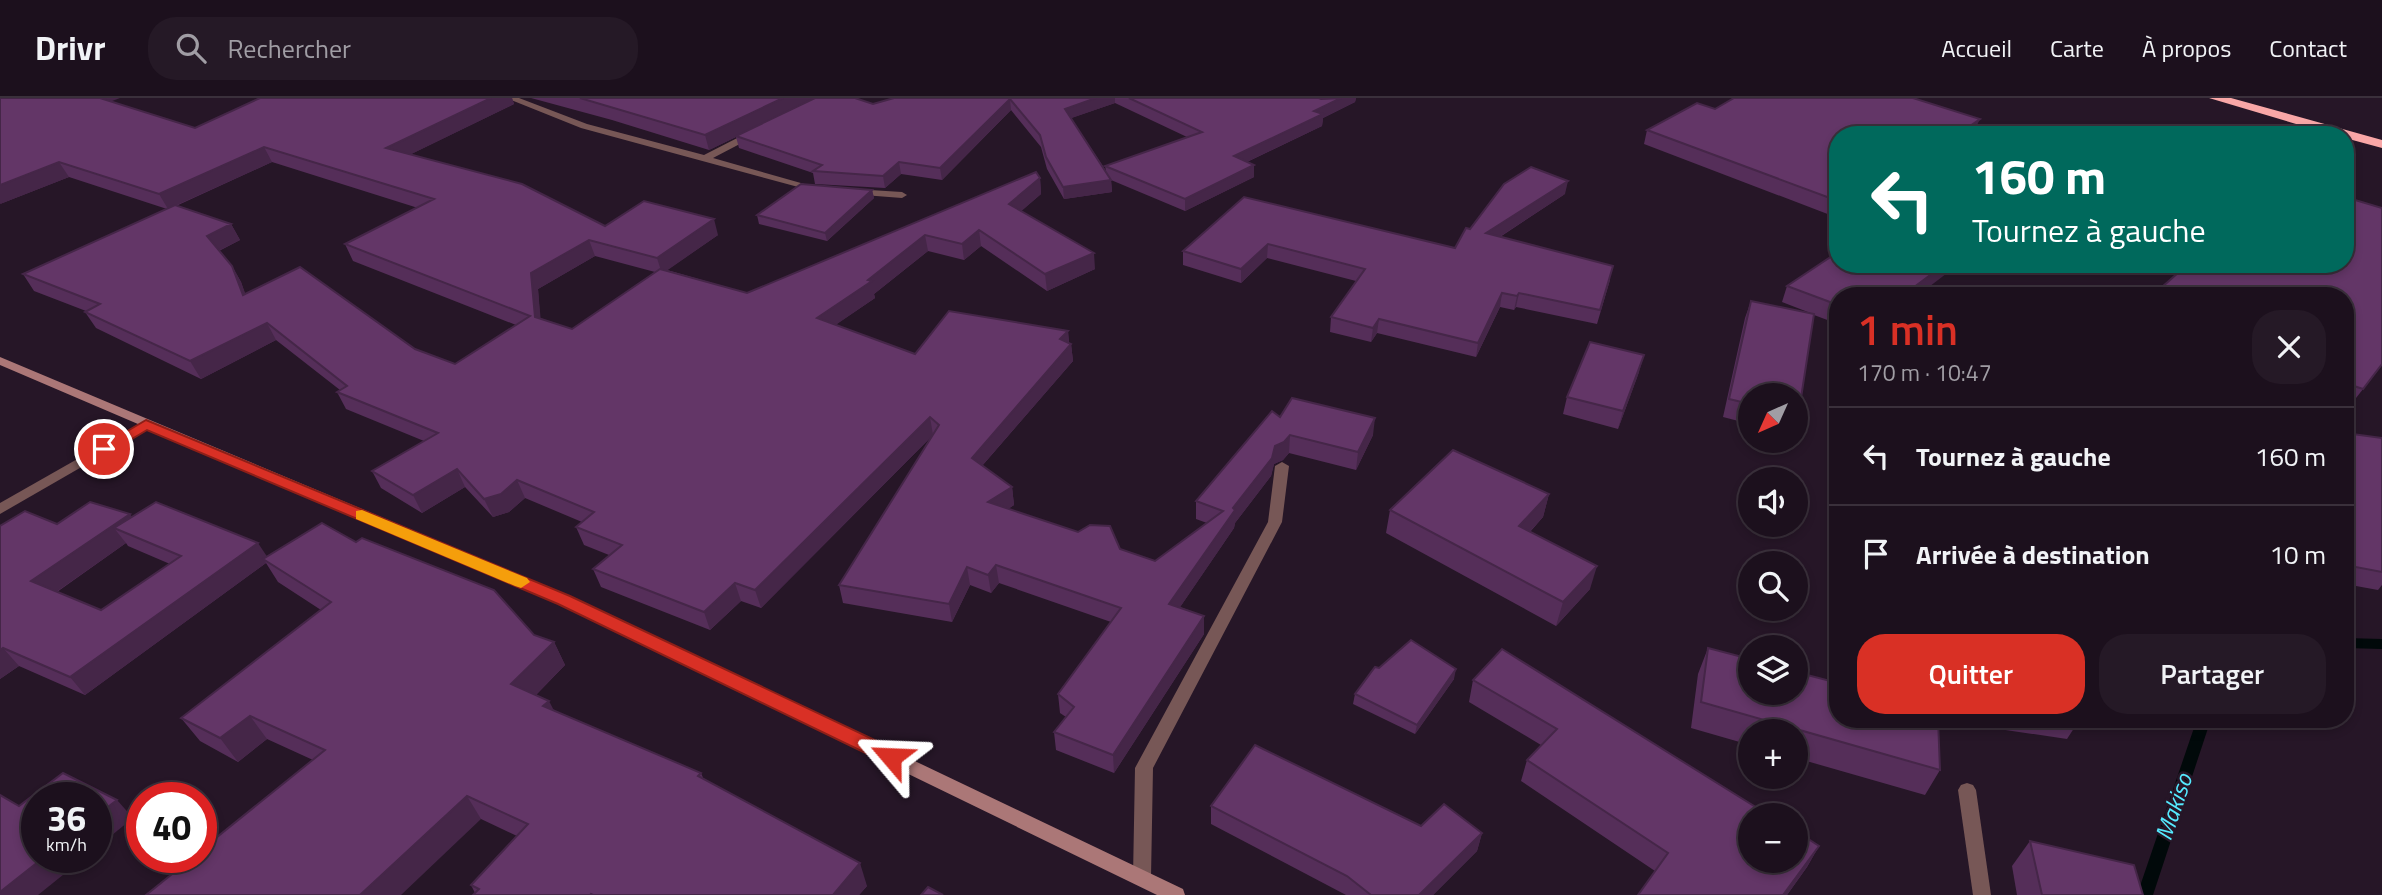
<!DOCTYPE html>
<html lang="fr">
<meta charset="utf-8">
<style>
body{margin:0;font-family:"Titillium Web",sans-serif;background:#251926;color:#f1f3f6;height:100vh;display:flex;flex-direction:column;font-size:26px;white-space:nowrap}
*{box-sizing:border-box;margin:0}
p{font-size:23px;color:#a09da4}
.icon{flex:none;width:38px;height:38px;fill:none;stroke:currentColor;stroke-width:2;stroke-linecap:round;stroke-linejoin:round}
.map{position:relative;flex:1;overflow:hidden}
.sheet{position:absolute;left:1829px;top:189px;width:525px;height:441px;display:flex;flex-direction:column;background:#1c101d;border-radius:28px;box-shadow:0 4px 10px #0003,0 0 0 2px #3a303b}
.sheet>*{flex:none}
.banner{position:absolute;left:1829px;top:28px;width:525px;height:147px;border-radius:28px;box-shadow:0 4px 10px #0003,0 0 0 2px #3a303b;background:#00695c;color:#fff;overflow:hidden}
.needle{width:46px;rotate:225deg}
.buttons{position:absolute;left:1738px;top:285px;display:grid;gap:14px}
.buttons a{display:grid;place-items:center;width:70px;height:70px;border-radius:50%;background:#1c101d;box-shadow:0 4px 10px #0003,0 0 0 2px #3a303b;font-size:35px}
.speed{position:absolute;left:21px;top:684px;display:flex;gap:14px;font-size:35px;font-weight:700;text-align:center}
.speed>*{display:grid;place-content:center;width:91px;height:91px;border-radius:50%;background:#1c101d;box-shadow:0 4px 10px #0003,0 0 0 2px #3a303b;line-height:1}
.speed small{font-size:18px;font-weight:400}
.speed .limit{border:10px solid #d22;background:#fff;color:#111}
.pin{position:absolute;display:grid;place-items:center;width:60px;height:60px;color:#fff;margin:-30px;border:4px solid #fff;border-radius:50%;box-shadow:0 2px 7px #0007}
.me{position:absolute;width:77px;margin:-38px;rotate:296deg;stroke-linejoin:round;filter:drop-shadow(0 0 5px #0008)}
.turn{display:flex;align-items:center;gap:24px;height:147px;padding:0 28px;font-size:32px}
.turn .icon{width:91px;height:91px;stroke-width:2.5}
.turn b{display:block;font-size:49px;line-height:60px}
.round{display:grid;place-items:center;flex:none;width:74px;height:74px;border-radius:28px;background:#251926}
.summary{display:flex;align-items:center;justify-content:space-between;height:119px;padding:0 28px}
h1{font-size:42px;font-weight:600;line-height:52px;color:#d93025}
.action{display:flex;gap:14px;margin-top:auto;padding:14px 28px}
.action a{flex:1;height:80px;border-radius:28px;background:#d93025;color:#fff;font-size:28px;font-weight:600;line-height:80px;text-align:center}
.action a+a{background:#251926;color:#f1f3f6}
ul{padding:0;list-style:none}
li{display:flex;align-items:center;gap:21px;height:98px;padding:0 28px;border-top:2px solid #3a303b}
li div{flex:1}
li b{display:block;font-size:26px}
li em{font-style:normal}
header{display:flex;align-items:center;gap:42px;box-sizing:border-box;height:98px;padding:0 35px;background:#1c101d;border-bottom:2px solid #3a303b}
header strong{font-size:33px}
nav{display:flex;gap:38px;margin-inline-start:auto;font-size:24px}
.search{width:490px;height:63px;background:#251926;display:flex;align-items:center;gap:18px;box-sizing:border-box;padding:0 24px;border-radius:28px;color:#a09da4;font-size:26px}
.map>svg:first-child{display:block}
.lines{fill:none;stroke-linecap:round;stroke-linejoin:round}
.stream{fill:#01090a;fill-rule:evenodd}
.street{fill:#775756;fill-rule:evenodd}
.secondary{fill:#ab7777;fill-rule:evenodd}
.highway{fill:#f9a7a7;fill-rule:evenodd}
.wall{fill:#552e59;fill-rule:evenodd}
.shaded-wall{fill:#452648}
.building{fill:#633667;stroke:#452648;stroke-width:2}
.route{fill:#d93025;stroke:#8d1f18;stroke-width:2}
.slow{fill:#f59e0b}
.labels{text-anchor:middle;stroke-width:5;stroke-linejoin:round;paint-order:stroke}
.near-water-label{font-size:24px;font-style:italic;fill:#55eaff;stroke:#261627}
</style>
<header>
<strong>Drivr</strong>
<div class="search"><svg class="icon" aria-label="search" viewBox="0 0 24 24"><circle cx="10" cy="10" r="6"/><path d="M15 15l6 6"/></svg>Rechercher</div>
<nav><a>Accueil</a><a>Carte</a><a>À propos</a><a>Contact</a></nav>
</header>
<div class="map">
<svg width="2382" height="797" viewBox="0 0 2382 797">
<rect width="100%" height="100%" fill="#261627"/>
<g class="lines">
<g class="stream">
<polygon points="2345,540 2382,541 2382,551 2345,550"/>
<polygon points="2197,621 2211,621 2153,797 2137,797"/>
</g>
<g class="street">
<polygon points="506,0 519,0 587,26 704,57 749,34 755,34 755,38 713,60 822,91 813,93 581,30"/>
<polygon points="854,91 902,94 907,97 902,100 850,96 849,94"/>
<polygon points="146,322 151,323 153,326 151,329 0,416 0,405"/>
<polygon points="1282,364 1289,368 1282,424 1153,670 1151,779 1149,785 1142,787 1135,785 1133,779 1135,670 1268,424 1275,368"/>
<polygon points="1967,685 1973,687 1976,692 1991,797 1973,797 1958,692 1961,687"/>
</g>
<polygon class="secondary" points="0,259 569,498 1183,791 1185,797 1157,797 559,506 0,267"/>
<polygon class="highway" points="2209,0 2231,0 2382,42 2382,50 2345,40 2345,37 2333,37"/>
</g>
<g class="wall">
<path d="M260,0H512L514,6L411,56L605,128L718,137L667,172L747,195L1040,80L1041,96L1021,113L1095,171L1047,193L981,148L964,162L928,153L874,196L875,200L835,227L915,256L1068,233L1069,245L1071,246L1073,263L982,368L1012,389L1014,407L1008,411L1155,463L1207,425L1196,421V403L1280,319L1373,337L1356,372L1289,355L1283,362L1274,366L1271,378L1235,425L1234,430L1180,509L1204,518V536L1114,675L1056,652L1054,634L1066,619L1060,615L1058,596L1111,524L999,485L991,495L970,487L952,524L843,505L839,487L932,338L761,510L741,503L710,532L601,489L593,471L609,457L584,447L576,429L582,424L525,400L509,414L493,419L465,389L422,415L381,390L372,373L424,343L346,311L337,294L340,292L276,242L201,281L96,230L85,214L86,213L34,193L23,176L167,111L69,79L0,106L111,4L195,30ZM272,64L418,110L345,146L353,163L516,227L455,266L415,251L245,196L241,184L232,168L219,153L240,142L231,126L176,108ZM595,158L655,174L572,231L540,220L538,191Z"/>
<path d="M531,0H855L873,6L912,0H1356L1355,4L1323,20L1322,28L1247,64L1254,67V79L1185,113L1111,82L1112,94L1064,101L1047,71L1041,49L1011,12L942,82L901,76L885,90L815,86L813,75L739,50L736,39L709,52L612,22ZM1115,5L1187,39L1105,68L1106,73L1071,20Z"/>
<polygon points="1715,11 1973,35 1838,37 1838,120 1644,46 1647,32"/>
<polygon points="872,92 874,100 827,143 759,126 757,117"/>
<polygon points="1565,96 1500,139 1610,182 1597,226 1516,209 1514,212 1500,209 1476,259 1377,235 1371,244 1330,234 1331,219 1356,183 1267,160 1241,185 1183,167 1183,153 1244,99 1455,150 1470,131"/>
<polygon points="2185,166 2345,166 2382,267 2345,314 2345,198 2157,198 2161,190 2187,167"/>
<polygon points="1787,188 1838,198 1838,226 1814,217 1799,313 1796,322 1796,298 1750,298 1750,326 1723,319 1745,220 1751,203 1813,216 1782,204"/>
<polygon points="1639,274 1618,331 1563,316 1567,299"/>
<polygon points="2345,335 2382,340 2382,487 2378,492 2345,486"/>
<polygon points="1549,396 1543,419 1530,434 1590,491 1556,528 1386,435 1390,412"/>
<path d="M132,419L267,458L356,444L534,537L554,544L565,567L536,597L554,613L701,675L704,682L867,788L859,797H473L475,795L471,787L517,738L481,721L313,662L267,641L238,664L200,643L181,620L321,512L278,484L266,465L85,597L19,568L0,581V428L57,426ZM126,445L128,448L170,466L101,512L57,494Z"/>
<polygon points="1708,550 1838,621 2080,621 2067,641 1938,622 1940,672 1925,697 1796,660 1796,634 1750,634 1750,647 1691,630 1698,576"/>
<polygon points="1379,570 1454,581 1415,636 1353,606 1355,596"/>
<polygon points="1473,582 1819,748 1807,769 1787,797 1638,797 1655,773 1521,683 1527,662 1541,647 1469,604"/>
<polygon points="1211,708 1421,728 1482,735 1477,753 1433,797 1346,797 1211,726"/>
<polygon points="2030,743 2143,797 2017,797 2012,768"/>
</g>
<g class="shaded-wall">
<polygon points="88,0 120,0 94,10"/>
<polygon points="491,0 512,0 514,6 393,65 386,50"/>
<polygon points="783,0 816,0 709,52 705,37"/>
<polygon points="1096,0 1115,0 1115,5 1066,22 1065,11"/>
<polygon points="1341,0 1356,0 1355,4 1323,20 1322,28 1234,70 1234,58 1314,13"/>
<polygon points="1010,1 1011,12 942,82 940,70"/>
<polygon points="1980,21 1972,37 1957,37"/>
<polygon points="264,49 272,64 168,111 159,96"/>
<polygon points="59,64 69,79 0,106 0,87"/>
<polygon points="899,64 901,76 885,90 883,78"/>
<polygon points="1254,67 1254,79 1185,113 1185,101"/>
<polygon points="1040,80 1041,96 1011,122 1009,106"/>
<polygon points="1111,82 1112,94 1064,101 1063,89"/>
<polygon points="1568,83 1565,96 1484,149 1486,135"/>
<polygon points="872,92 874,100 827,143 825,135"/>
<polygon points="714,121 718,137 662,176 657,160"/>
<polygon points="231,126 240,142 216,154 207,138"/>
<polygon points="979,132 981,148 964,162 962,146"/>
<polygon points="925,137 928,153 874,196 875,200 821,237 817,220 868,182"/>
<polygon points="589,142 595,158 538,191 542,236 535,219 531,175"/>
<polygon points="1268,146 1267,160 1241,185 1241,171"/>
<polygon points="1094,155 1095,171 1047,193 1045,176"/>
<polygon points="1945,166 1959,166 1917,198 1902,198"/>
<polygon points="232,168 241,184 252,214 243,197"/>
<polygon points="1502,195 1500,209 1476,259 1478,245"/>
<polygon points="1519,195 1516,209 1514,212 1517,198"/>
<polygon points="1379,221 1377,235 1371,244 1373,230"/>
<polygon points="267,225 276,242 201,281 190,263"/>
<polygon points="1068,233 1069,248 1071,246 1073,263 974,377 972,360 1060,241"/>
<polygon points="1644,257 1639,274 1618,331 1623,313"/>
<polygon points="930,319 933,337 761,510 755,492"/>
<polygon points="1375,320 1373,337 1356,372 1358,354"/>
<polygon points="1290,337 1289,355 1283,362 1274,366 1271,378 1235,425 1234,430 1170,524 1169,506 1275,348"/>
<polygon points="457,371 465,389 422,415 413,397"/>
<polygon points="517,382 525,400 509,414 493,419 484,401"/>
<polygon points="1012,389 1014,407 991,422 988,404"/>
<polygon points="1549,396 1543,419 1514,451 1519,428"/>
<polygon points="130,416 143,434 114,430 126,445 46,501 31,483"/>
<polygon points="258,445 270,463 263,461 266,465 85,597 70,579"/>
<polygon points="996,467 999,485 991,495 988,477"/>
<polygon points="1597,468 1590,491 1556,528 1563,504"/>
<polygon points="967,469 970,487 952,524 949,506"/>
<polygon points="735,485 741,503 710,532 704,514"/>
<polygon points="1204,518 1204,536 1114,675 1113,657"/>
<polygon points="554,544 565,567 523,610 511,586"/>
<polygon points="3,550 19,568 0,581 0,552"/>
<polygon points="1456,571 1454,581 1415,636 1417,627"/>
<polygon points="549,603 561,626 543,608"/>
<polygon points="250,618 267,641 238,664 220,640"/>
<polygon points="467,698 481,721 401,797 360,797"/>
<polygon points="117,702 133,720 96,750 96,718"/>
<polygon points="1482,735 1477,753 1433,797 1419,797"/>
<polygon points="1819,748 1807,769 1787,797 1783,797"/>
<polygon points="43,760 84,760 38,797 0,797 0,794"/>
<polygon points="860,765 867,788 859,797 833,797"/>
</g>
<g class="building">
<polygon points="0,0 100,0 195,30 260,0 491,0 386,50 522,86 605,128 644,103 714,121 657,160 589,142 531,175 535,219 572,231 660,171 747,195 1036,74 1040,80 1009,106 1094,155 1045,176 979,132 962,146 925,137 868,182 872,183 817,220 915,256 949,213 1068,233 1060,241 1071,246 972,360 1012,389 988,404 1078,434 1090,427 1110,428 1120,451 1155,463 1223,413 1196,403 1272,313 1280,319 1292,300 1375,320 1358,354 1290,337 1284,344 1275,348 1272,360 1233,410 1235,412 1169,506 1204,518 1113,657 1054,634 1074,609 1058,596 1121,510 996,467 988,477 967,469 949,506 839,487 939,327 930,319 755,492 735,485 704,514 593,471 622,447 576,429 594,414 517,382 501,396 484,401 457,371 413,397 372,373 438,335 337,294 347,288 267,225 190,263 85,214 100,206 23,176 175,107 231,126 207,138 232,168 243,197 300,169 415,251 455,266 530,218 345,146 434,101 264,49 159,96 59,64 0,87"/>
<polygon points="580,0 783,0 705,37"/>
<polygon points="815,0 855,0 873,6 894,0 1096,0 1065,11 1111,82 1063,89 1046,59 1040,37 1010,1 940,70 899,64 883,78 813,73 822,67 736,38"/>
<polygon points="1129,0 1319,0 1321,1 1341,0 1314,13 1323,16 1234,58 1254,67 1185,101 1105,68 1202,34"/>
<polygon points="1734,0 1913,0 1980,21 1957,37 1838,37 1838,103 1647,32 1697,5 1715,11"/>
<polygon points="1531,69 1568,83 1486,135 1613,168 1600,212 1519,195 1517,198 1502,195 1478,245 1379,221 1373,230 1331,219 1365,171 1268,146 1241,171 1183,153 1244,99 1455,150 1466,130 1470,131 1504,86"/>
<polygon points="801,86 872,92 825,135 757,117"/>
<polygon points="2345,99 2382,110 2382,266 2363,291 2345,285 2345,198 2182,198 2161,190 2188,166 2345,166"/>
<polygon points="1838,154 1838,166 1945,166 1902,198 1838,198 1838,207 1787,188"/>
<polygon points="1751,203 1814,216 1799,313 1796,313 1796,298 1750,298 1750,306 1729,301"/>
<polygon points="1590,244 1644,257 1623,313 1567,299"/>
<polygon points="2345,335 2382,340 2382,474 2345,467"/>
<polygon points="1453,352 1549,396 1519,428 1597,468 1563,504 1390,412"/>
<polygon points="90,404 130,416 31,483 101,512 181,458 114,430 156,404 258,445 70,579 3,550 0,552 0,428 25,413 57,426"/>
<polygon points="322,425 356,444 362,440 494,492 534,537 554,544 511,586 549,603 543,608 701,675 698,678 860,765 833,797 593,797 591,796 590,797 473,797 479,791 471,787 528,726 467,698 360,797 146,797 192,760 201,760 201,752 325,652 250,618 220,640 181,620 331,504 263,461"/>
<polygon points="1411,542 1456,571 1417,627 1355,596 1375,569 1379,570"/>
<polygon points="1708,550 1750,561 1750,595 1796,595 1796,574 1838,585 1838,621 1938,621 1940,672 1701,604"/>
<polygon points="1502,551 1770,718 1750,718 1750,763 1796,763 1796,733 1819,748 1783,797 1638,797 1668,755 1527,662 1557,631 1473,582"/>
<polygon points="1255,647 1421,728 1444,706 1482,735 1419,797 1371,797 1347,778 1211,708"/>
<polygon points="63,675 117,702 96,718 96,700 37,700 37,760 43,760 0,794 0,697 19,708"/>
<polygon points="2030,743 2134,767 2143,797 2042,797"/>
<polygon points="928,789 943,797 921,797"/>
</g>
<polygon class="route" points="146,322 570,498 898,653 901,659 898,664 884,664 558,506 147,332 110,354 104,355 97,351"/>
<polygon class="slow" points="362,412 527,480 530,484 521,490 515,488 356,421 356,413"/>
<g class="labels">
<g class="near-water-label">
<text transform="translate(2174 709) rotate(-71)" y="8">Makiso</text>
</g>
</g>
</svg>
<div class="buttons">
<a><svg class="needle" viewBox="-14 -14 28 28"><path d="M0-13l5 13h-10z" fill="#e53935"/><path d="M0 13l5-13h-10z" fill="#a09da4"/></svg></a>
<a><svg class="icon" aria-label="sound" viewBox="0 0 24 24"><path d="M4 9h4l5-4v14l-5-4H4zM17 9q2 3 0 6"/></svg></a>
<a><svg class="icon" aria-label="search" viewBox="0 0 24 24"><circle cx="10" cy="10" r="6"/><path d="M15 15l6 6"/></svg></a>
<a><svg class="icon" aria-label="layers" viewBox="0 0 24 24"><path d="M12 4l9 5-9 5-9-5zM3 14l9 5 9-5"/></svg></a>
<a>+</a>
<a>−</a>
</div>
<div class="speed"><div>36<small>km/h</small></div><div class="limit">40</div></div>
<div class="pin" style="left:104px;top:351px;background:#d93025"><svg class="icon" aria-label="arrive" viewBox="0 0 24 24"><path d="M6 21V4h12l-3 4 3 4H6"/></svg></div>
<svg class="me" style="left:891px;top:659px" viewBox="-20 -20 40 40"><path d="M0-17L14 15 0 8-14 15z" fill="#d93025" stroke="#fff" stroke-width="4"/></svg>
<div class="banner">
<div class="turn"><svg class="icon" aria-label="left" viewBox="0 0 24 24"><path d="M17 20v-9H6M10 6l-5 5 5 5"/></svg><div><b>160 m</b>Tournez à gauche</div></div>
</div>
<section class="sheet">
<div class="summary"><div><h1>1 min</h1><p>170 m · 10:47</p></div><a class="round"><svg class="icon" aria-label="close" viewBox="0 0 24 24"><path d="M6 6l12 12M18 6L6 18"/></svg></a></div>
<ul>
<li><svg class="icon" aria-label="left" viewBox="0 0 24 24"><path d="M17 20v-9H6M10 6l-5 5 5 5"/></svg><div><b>Tournez à gauche</b></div><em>160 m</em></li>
<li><svg class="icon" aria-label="arrive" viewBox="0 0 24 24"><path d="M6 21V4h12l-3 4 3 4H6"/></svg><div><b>Arrivée à destination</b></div><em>10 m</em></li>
</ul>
<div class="action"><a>Quitter</a><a>Partager</a></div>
</section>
</div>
